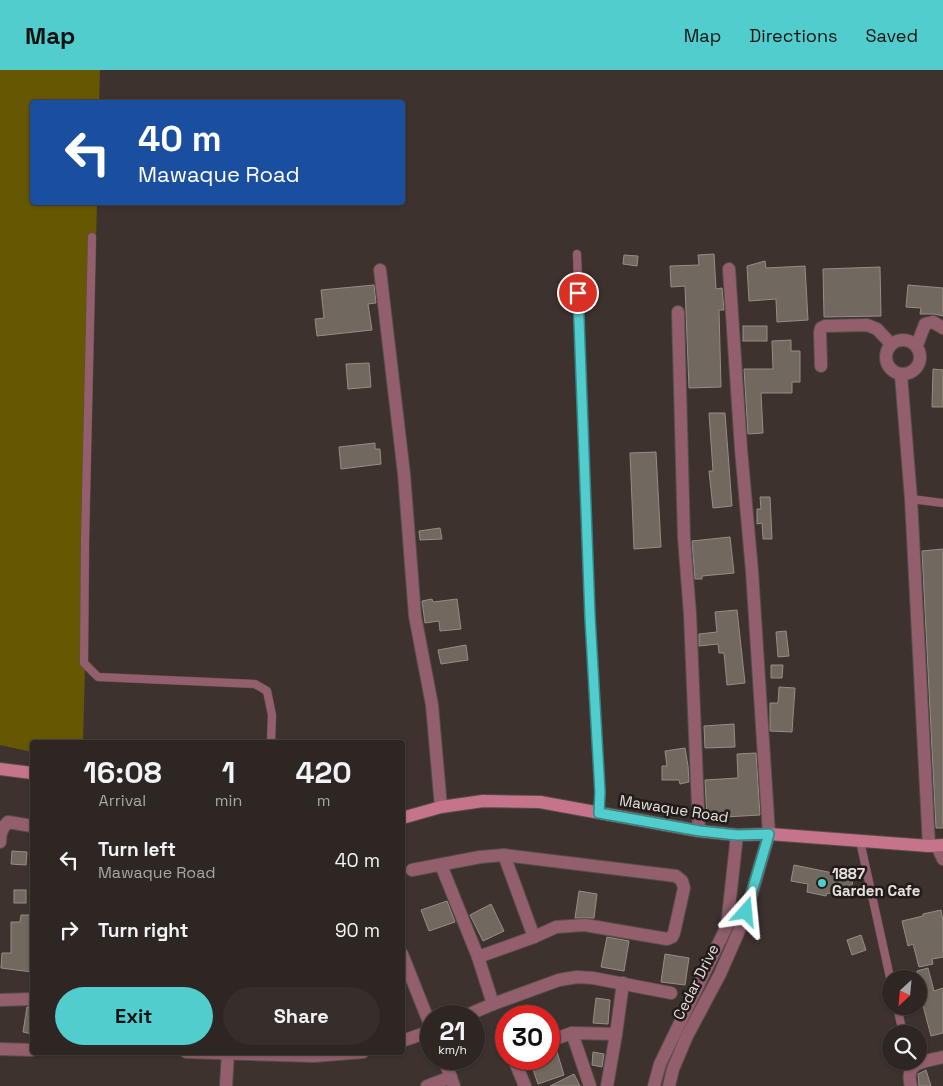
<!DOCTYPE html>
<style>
body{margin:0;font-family:"Space Grotesk",sans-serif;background:#362e2b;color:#f1f3f6;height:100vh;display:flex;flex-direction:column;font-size:19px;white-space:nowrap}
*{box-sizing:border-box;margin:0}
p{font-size:16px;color:#a7a5a6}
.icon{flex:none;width:28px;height:28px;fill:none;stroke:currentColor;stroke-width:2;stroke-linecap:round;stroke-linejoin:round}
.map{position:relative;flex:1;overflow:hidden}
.drawer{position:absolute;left:30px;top:670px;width:375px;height:315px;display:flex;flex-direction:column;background:#2e2623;border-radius:5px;box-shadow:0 1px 4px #0004,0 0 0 1px #494341}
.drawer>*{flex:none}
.banner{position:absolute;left:30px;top:30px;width:375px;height:105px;border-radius:5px;box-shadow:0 1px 4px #0004,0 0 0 1px #494341;background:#1a4fa0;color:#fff;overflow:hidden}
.needle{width:32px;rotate:206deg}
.tools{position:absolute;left:882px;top:900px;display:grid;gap:10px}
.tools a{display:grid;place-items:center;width:45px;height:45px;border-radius:50%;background:#2e2623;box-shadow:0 1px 4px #0004,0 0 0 1px #494341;font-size:25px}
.speed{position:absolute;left:420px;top:935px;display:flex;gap:10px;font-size:25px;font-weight:700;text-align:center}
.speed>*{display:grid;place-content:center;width:65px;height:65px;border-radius:50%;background:#2e2623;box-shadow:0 1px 4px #0004,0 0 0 1px #494341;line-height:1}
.speed small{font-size:12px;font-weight:400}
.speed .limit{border:8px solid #d22;background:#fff;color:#111}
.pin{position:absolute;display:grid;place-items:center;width:42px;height:42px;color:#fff;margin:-21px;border:2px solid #fff;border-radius:50%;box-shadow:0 1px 5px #0007}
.me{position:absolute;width:55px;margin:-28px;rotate:18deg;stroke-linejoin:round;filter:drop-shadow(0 0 4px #0008)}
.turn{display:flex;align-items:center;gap:18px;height:105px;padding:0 25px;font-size:22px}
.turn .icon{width:65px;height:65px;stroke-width:2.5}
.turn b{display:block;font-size:35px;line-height:42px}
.eta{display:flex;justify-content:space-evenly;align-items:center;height:85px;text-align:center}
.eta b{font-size:30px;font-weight:600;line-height:35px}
.primary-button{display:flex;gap:10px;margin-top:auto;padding:10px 25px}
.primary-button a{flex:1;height:58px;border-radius:30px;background:#52cdcd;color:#111;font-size:20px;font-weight:600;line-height:58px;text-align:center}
.primary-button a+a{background:#362e2b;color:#f1f3f6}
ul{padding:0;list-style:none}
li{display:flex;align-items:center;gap:15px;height:70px;padding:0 25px}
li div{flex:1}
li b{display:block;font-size:19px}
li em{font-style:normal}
header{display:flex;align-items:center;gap:30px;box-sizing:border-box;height:70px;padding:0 25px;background:#52cdcd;color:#111}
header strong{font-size:24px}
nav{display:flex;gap:28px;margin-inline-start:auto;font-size:18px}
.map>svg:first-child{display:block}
.green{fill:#665802}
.building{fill:#71685f;stroke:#978d84}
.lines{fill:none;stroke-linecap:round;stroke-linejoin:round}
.lane-casing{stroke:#594e4b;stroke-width:9}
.street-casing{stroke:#594e4b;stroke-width:14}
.secondary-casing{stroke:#594e4b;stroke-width:14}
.lane{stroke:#935f6d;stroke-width:8}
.street{stroke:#935f6d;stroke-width:12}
.secondary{stroke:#c6748c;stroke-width:12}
.route-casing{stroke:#358585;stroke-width:12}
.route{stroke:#52cdcd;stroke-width:9}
.poi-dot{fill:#52cdcd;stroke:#211b1a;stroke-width:2}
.labels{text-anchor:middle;stroke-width:5;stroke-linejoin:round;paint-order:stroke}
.street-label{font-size:15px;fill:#e9e1df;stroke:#211b1a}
.poi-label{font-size:15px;font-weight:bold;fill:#e9e1df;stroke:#211b1a;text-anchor:start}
</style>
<header>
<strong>Map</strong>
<nav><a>Map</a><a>Directions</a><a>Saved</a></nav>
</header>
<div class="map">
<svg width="943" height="1016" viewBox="0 0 943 1016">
<rect width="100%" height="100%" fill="#3e322f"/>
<polygon class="green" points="0,0 100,0 99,32 32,32 32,132 97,133 83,672 32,672 32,682 0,675"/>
<g class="building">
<polygon points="714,184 716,219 722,218 724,240 719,240 721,317 689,318 685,216 671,217 670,196 699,195 698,185"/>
<polygon points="624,185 638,186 637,196 623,194"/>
<polygon points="765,191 766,198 805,196 808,250 777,252 776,229 749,231 747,196"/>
<polygon points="880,197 881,246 824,247 823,199"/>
<polygon points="374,215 376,233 368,234 372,260 317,266 315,249 324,248 321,220"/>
<polygon points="908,215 943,218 943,246 934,244 920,244 921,238 906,237"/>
<rect x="743" y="256" width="24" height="15"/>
<polygon points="791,270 791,281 800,281 800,312 792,312 792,323 761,323 763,363 748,364 744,299 773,299 772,271"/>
<polygon points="369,293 371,317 348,319 346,294"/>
<polygon points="933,299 943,300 943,337 932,337"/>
<polygon points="709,343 725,343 732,436 713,438 709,401 713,401"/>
<polygon points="375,373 375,379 380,379 381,394 341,399 339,377"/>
<polygon points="656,382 661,477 634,479 630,383"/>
<polygon points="760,427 770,427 772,469 763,469 762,453 757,454 757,439 761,439"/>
<polygon points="440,458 442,469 420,470 419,461"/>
<polygon points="730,467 734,503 702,506 702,509 695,509 692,471"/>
<polygon points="943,479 943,758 936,758 922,481"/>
<polygon points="432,529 433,532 457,529 461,559 440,561 439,551 425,553 422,531"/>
<polygon points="737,540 745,613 727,615 724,583 719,583 718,574 699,576 699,564 717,562 715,542"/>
<polygon points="786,561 789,586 778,587 776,562"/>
<polygon points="466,575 468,590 441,594 438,580"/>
<polygon points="771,595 783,595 782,608 771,608"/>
<polygon points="779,617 795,618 792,662 770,661 770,633 778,633"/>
<polygon points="734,654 735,677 705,678 704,656"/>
<polygon points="685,678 688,696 689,712 680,714 679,710 662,710 662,696 667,696 665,681"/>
<polygon points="756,683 760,745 707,748 705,710 738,708 737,684"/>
<polygon points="12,781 27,782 26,795 11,794"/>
<polygon points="794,795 833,803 834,799 854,803 850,828 827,823 826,826 807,822 808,814 791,811"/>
<rect x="14" y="820" width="12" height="13"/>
<polygon points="579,821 597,824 594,848 575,848"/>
<polygon points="447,831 455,852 429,861 421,840"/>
<polygon points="491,834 504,861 483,871 470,845"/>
<polygon points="941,840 943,851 943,887 932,889 933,894 919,897 913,874 908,876 902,851 923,846 923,844"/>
<polygon points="21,845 32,845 32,902 1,898 2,883 11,883 11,852 20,852"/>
<polygon points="861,865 866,880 852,885 847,870"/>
<polygon points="607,867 629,871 624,901 601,897"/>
<polygon points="665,884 689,888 685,915 661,912"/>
<polygon points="928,898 934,921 943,918 943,963 931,966 920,924 923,924 917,901"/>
<polygon points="596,928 610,930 608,954 593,953"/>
<polygon points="27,937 32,937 32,964 23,962"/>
<polygon points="557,982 564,1005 538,1014 530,991 537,989 549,989 549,985"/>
<polygon points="593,982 604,984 602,997 592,995"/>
<polygon points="926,1000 931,1016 919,1016 918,1004"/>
<polygon points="574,1004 580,1016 550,1016"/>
</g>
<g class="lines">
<defs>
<g id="lane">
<polyline points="92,167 85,471 84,593 98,607 255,614 267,621 272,645 271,672"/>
<polyline points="577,184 590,547 600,722 599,743"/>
<polyline points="911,429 943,433"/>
<polyline points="860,771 891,912"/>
<polyline points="897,936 903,964"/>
</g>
<g id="street">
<polyline points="380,200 404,404 415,546 432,635 441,737"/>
<polyline points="678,242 684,468 690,544 699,761"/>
<circle cx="903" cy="287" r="17"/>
<polyline points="917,275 925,254 933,252 943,258"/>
<polyline points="821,296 820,262 821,258 825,256 867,255 877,259 891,274"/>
<polyline points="901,305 911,429 929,776"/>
<path d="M0,772C0,763 2,758 8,752L32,756"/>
<polyline points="937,776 943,789"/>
<polyline points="504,785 534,867"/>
<polyline points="441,795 478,887 493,934"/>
<polyline points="412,800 480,787 504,785 676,806 682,811 684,818 674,863 672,867 667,869 585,855 556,857 534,867 478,887"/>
<polyline points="402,884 431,957"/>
<polyline points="0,930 32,929"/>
<polyline points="465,946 493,934 559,910 577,907 593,908 671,923"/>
<polyline points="572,963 590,1016"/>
<polyline points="402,971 431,961"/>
<polyline points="549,971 572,963 616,964"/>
<polyline points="0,979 32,980"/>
<polyline points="186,982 314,986 363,982"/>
<polyline points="444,989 454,1016"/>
<polyline points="515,989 515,992 525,1016"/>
<polyline points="226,1016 228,982"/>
<polyline points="427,1016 451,1007"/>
<polyline points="607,1016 616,964 623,913"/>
<polyline points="654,1016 660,994 727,856 737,765"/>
<polyline points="669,1016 673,999 687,966 720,904 738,863 751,826 769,764 752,501 741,379 729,199"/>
<path d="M911,1016C904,991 924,992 943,987"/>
</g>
<g id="secondary">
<polyline points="0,699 32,703"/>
<polyline points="402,748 441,737 483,731 540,732 699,761 737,765 769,764 929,776 943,775"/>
</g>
</defs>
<use href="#lane" class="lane-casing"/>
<use href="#street" class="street-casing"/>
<use href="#secondary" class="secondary-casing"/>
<use href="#lane" class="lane"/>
<use href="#street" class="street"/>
<use href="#secondary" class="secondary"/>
</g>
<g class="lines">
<defs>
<polyline id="route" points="578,223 590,547 600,722 599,743 700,761 737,765 769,764 746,842"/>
</defs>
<use href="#route" class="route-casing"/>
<use href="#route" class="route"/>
</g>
<circle class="poi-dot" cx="822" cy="813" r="5"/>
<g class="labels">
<g class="street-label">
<text transform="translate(674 739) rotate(9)" y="5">Mawaque Road</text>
<text transform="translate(696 912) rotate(-63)" y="5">Cedar Drive</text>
</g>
<g class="poi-label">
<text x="832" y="809">1887<tspan x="832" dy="17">Garden Cafe</tspan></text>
</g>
</g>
</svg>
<div class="tools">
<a><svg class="needle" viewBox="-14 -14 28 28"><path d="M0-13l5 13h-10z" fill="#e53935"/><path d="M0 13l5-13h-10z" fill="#a7a5a6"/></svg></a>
<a><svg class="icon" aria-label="search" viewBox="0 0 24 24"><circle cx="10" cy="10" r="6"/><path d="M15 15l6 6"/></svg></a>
</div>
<div class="speed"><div>21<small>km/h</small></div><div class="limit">30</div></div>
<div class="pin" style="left:578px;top:223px;background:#d93025"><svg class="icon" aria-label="arrive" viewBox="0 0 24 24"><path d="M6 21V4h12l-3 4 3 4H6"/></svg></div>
<svg class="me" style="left:746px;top:842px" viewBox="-20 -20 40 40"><path d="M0-17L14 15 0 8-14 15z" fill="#52cdcd" stroke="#fff" stroke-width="4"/></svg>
<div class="banner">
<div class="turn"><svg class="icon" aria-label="left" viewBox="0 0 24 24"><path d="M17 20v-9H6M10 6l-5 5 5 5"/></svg><div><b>40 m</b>Mawaque Road</div></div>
</div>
<section class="drawer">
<div class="eta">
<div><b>16:08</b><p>Arrival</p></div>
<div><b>1</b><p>min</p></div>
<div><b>420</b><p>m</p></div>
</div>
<ul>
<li><svg class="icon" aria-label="left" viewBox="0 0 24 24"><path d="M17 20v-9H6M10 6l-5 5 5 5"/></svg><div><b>Turn left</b><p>Mawaque Road</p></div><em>40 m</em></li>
<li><svg class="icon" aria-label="right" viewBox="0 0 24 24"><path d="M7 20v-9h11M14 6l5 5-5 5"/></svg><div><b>Turn right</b></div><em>90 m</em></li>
</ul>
<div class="primary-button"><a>Exit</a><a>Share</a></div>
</section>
</div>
